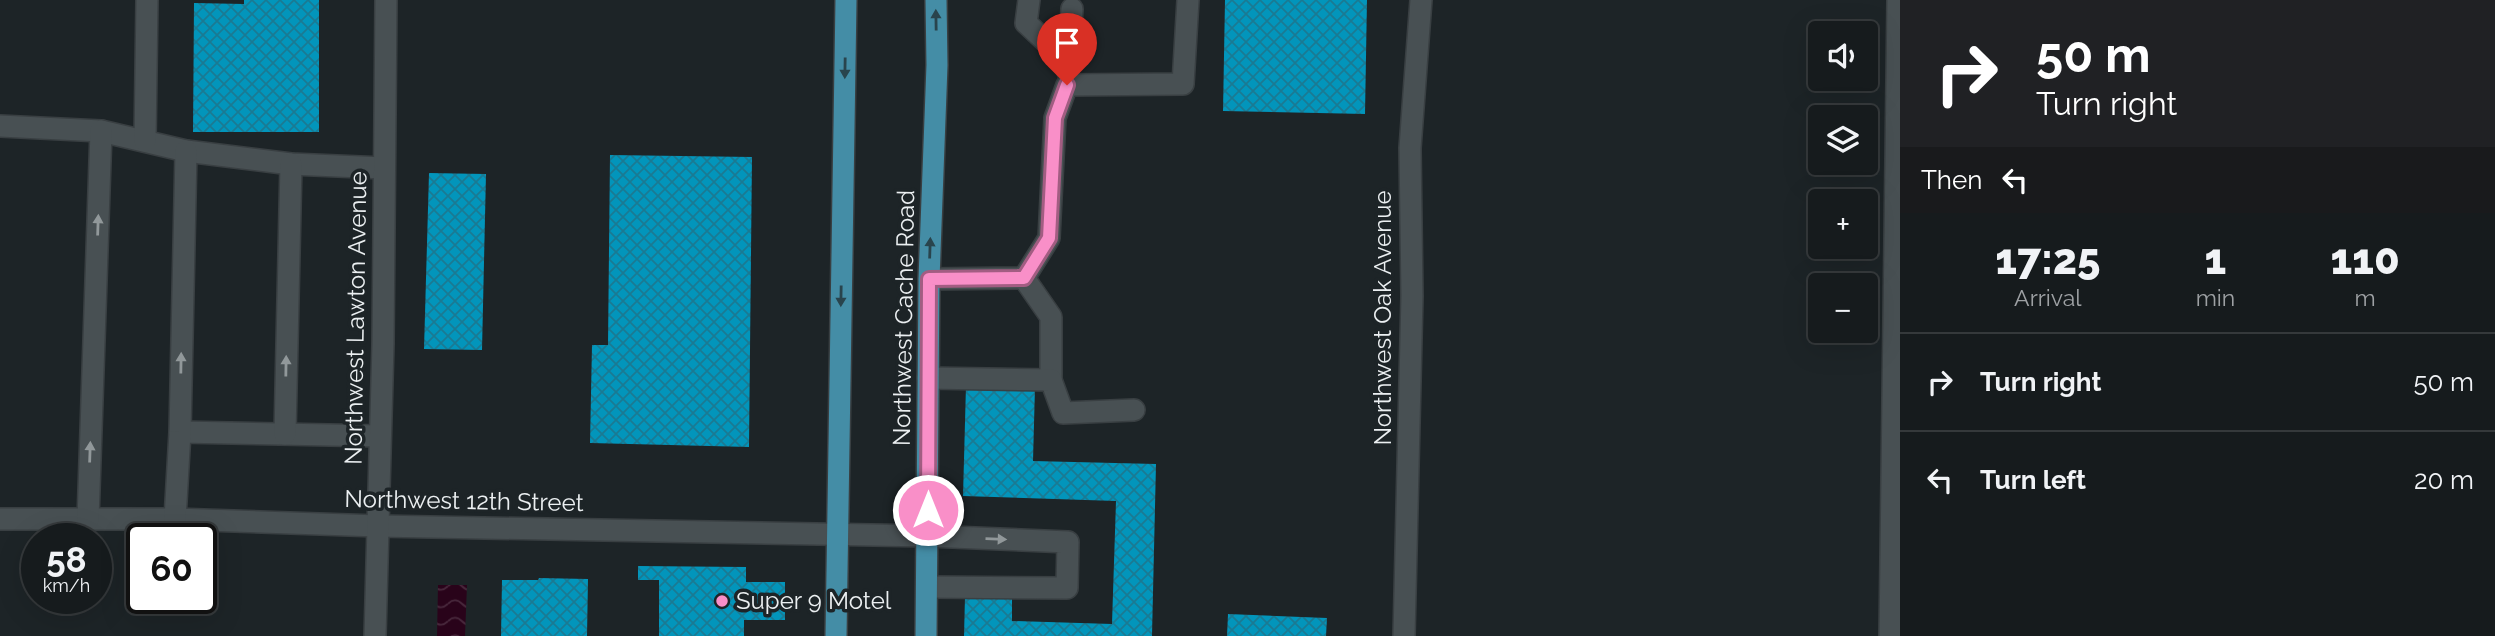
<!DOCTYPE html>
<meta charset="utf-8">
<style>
body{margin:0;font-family:Raleway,sans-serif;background:#1f2426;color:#f1f3f6;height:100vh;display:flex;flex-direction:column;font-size:26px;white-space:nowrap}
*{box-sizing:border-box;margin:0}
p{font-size:23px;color:#9ea1a4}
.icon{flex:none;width:38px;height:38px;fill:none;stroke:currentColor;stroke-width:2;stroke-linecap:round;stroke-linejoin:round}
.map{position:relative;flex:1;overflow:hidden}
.panel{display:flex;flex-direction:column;background:#161b1d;width:595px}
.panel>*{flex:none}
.top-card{background:#202124;color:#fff;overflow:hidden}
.controls{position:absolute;left:1808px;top:21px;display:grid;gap:14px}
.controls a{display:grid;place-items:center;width:70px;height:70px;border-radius:7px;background:#161b1d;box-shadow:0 7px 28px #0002,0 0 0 2px #35393b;font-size:35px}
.speed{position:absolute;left:21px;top:523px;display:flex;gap:14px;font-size:35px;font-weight:700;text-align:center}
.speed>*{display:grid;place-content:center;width:91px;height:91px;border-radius:50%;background:#161b1d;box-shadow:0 7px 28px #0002,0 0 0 2px #35393b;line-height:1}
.speed small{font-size:18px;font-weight:400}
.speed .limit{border:4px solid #111;border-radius:10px;background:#fff;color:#111}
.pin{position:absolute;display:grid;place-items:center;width:60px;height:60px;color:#fff;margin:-72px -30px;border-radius:50% 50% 50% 0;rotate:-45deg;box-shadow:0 0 7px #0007}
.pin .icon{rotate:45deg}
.me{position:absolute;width:77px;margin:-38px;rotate:0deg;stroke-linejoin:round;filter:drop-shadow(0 0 5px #0008)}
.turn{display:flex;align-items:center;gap:24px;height:147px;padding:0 21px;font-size:32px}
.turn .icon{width:91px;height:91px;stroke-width:2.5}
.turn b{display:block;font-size:49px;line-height:60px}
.then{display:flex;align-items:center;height:66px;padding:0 21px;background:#0003;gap:14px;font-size:26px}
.eta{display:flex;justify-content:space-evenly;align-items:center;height:119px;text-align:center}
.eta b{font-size:42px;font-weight:800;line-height:49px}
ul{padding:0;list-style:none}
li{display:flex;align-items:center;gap:21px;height:98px;padding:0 21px;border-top:2px solid #35393b}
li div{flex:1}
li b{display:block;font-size:26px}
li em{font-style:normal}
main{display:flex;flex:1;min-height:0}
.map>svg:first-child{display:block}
.water{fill:url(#water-waves)}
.building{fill:url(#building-cross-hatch)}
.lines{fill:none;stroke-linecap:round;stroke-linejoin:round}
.minor-casing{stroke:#393f42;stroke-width:24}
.major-casing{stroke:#393f42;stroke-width:24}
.minor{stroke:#485053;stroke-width:21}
.major{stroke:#448da6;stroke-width:21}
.oneway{fill:#29444d}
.oneway2{fill:#91989a}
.route-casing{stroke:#a25d82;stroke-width:18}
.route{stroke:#f98fc8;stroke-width:12}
.poi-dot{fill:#f98fc8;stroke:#1d2427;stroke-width:2.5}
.labels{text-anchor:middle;stroke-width:7;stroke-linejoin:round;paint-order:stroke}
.street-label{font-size:24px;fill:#ebeff1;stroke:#1d2427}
.poi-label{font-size:24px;fill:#ebeff1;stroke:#1d2427;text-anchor:start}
</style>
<main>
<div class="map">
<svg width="1900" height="636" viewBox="0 0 1900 636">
<defs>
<pattern id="water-waves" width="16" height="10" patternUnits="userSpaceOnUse" patternTransform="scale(1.75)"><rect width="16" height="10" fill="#29031a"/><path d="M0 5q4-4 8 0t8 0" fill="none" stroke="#48283c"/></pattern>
<pattern id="building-cross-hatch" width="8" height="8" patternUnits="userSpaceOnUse" patternTransform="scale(1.75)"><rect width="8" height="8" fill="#0295bb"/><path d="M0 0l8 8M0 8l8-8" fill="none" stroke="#1a7a93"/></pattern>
</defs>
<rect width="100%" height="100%" fill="#1d2427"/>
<polygon class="water" points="438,585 467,585 465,636 437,636"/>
<g class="building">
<polygon points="244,0 319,0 319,132 193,132 194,3 244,4"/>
<polygon points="1225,0 1367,0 1365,114 1223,111"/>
<polygon points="610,155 752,157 749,447 590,443 592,345 608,345"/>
<polygon points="429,173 486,174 482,350 424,349"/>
<polygon points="966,385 1035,387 1033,461 1156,464 1152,636 964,636 965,596 1012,598 1012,621 1112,624 1116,501 963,496"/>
<polygon points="638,566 746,567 746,582 785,582 785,620 744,620 744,636 659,636 659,580 638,580"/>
<polygon points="539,578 588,579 587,636 501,636 502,580 538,580"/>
<polygon points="1228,614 1327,618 1326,636 1227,636"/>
</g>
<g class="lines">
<defs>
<g id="minor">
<polyline points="1029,0 1026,23 1069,63"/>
<polyline points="1068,72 1072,9"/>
<polyline points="0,126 101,131 186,151 291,164 384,168"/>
<polyline points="145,141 147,0"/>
<polyline points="1024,278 1051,317 1051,380"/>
<polyline points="929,279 1024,278 1049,238 1055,118 1067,85 1183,84 1188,0"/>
<polyline points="928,378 1051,380 1063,413 1134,410"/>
<polyline points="180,432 380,436"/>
<polyline points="285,434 291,164"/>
<polyline points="0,519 175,519 378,526 928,536 1068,542 1067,588 927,587"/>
<polyline points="175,519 180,432 186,151"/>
<polyline points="88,520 101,131"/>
<polyline points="375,636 383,344 386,0"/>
<polyline points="1404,636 1412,296 1410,148 1421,0"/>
<polyline points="1890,636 1898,0"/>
</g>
<g id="major">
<polyline points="836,636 846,0"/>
<polyline points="926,636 929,279 937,65 936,0"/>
</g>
</defs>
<use href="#minor" class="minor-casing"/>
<use href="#major" class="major-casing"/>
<use href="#minor" class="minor"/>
<use href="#major" class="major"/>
</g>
<defs><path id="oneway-solid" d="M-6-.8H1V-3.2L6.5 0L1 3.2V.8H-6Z" transform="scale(1.75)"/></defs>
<g class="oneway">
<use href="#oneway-solid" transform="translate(936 20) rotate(-91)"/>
<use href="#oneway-solid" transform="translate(845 68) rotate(91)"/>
<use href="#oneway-solid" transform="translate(930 248) rotate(-88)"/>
<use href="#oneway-solid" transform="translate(841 296) rotate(91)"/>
</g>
<g class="oneway2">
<use href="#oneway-solid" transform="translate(98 225) rotate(-88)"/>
<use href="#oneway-solid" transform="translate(181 363) rotate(-89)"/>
<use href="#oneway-solid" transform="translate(286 366) rotate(-89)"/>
<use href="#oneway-solid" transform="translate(90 452) rotate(-88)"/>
<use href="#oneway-solid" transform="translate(996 539) rotate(2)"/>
</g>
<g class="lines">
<defs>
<polyline id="route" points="928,510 929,279 1024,278 1049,238 1055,118 1067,85"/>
</defs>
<use href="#route" class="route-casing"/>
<use href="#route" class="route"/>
</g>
<circle class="poi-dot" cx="722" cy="601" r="7"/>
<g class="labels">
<g class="street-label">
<text transform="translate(356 318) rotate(-89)" y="8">Northwest Lawton Avenue</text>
<text transform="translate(904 318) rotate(-89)" y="8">Northwest Cache Road</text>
<text transform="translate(1383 318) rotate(-90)" y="8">Northwest Oak Avenue</text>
<text transform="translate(464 501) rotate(1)" y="8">Northwest 12th Street</text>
</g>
<g class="poi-label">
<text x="736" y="609">Super 9 Motel</text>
</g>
</g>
</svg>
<div class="controls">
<a><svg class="icon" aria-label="sound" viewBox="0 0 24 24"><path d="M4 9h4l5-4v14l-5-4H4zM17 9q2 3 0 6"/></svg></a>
<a><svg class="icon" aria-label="layers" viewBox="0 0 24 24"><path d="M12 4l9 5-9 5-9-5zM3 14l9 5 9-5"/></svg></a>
<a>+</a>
<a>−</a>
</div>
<div class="speed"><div>58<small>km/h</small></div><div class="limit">60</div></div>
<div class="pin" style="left:1067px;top:85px;background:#d93025"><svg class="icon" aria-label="arrive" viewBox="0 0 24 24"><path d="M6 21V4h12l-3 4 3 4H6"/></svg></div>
<svg class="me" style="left:928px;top:510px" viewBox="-20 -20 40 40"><circle r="17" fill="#f98fc8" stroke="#fff" stroke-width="3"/><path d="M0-11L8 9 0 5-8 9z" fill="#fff"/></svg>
</div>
<section class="panel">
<div class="top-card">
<div class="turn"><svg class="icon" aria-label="right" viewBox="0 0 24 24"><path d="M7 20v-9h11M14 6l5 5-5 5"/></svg><div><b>50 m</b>Turn right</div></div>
<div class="then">Then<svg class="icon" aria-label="left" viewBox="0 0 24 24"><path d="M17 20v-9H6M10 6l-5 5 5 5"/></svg></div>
</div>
<div class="eta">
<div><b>17:25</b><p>Arrival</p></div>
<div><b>1</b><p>min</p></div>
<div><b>110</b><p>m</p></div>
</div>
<ul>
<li><svg class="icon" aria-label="right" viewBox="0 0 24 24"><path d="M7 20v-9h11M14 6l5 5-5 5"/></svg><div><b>Turn right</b></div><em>50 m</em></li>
<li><svg class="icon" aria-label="left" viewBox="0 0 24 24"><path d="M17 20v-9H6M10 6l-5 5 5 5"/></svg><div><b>Turn left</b></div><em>20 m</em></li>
</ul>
</section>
</main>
